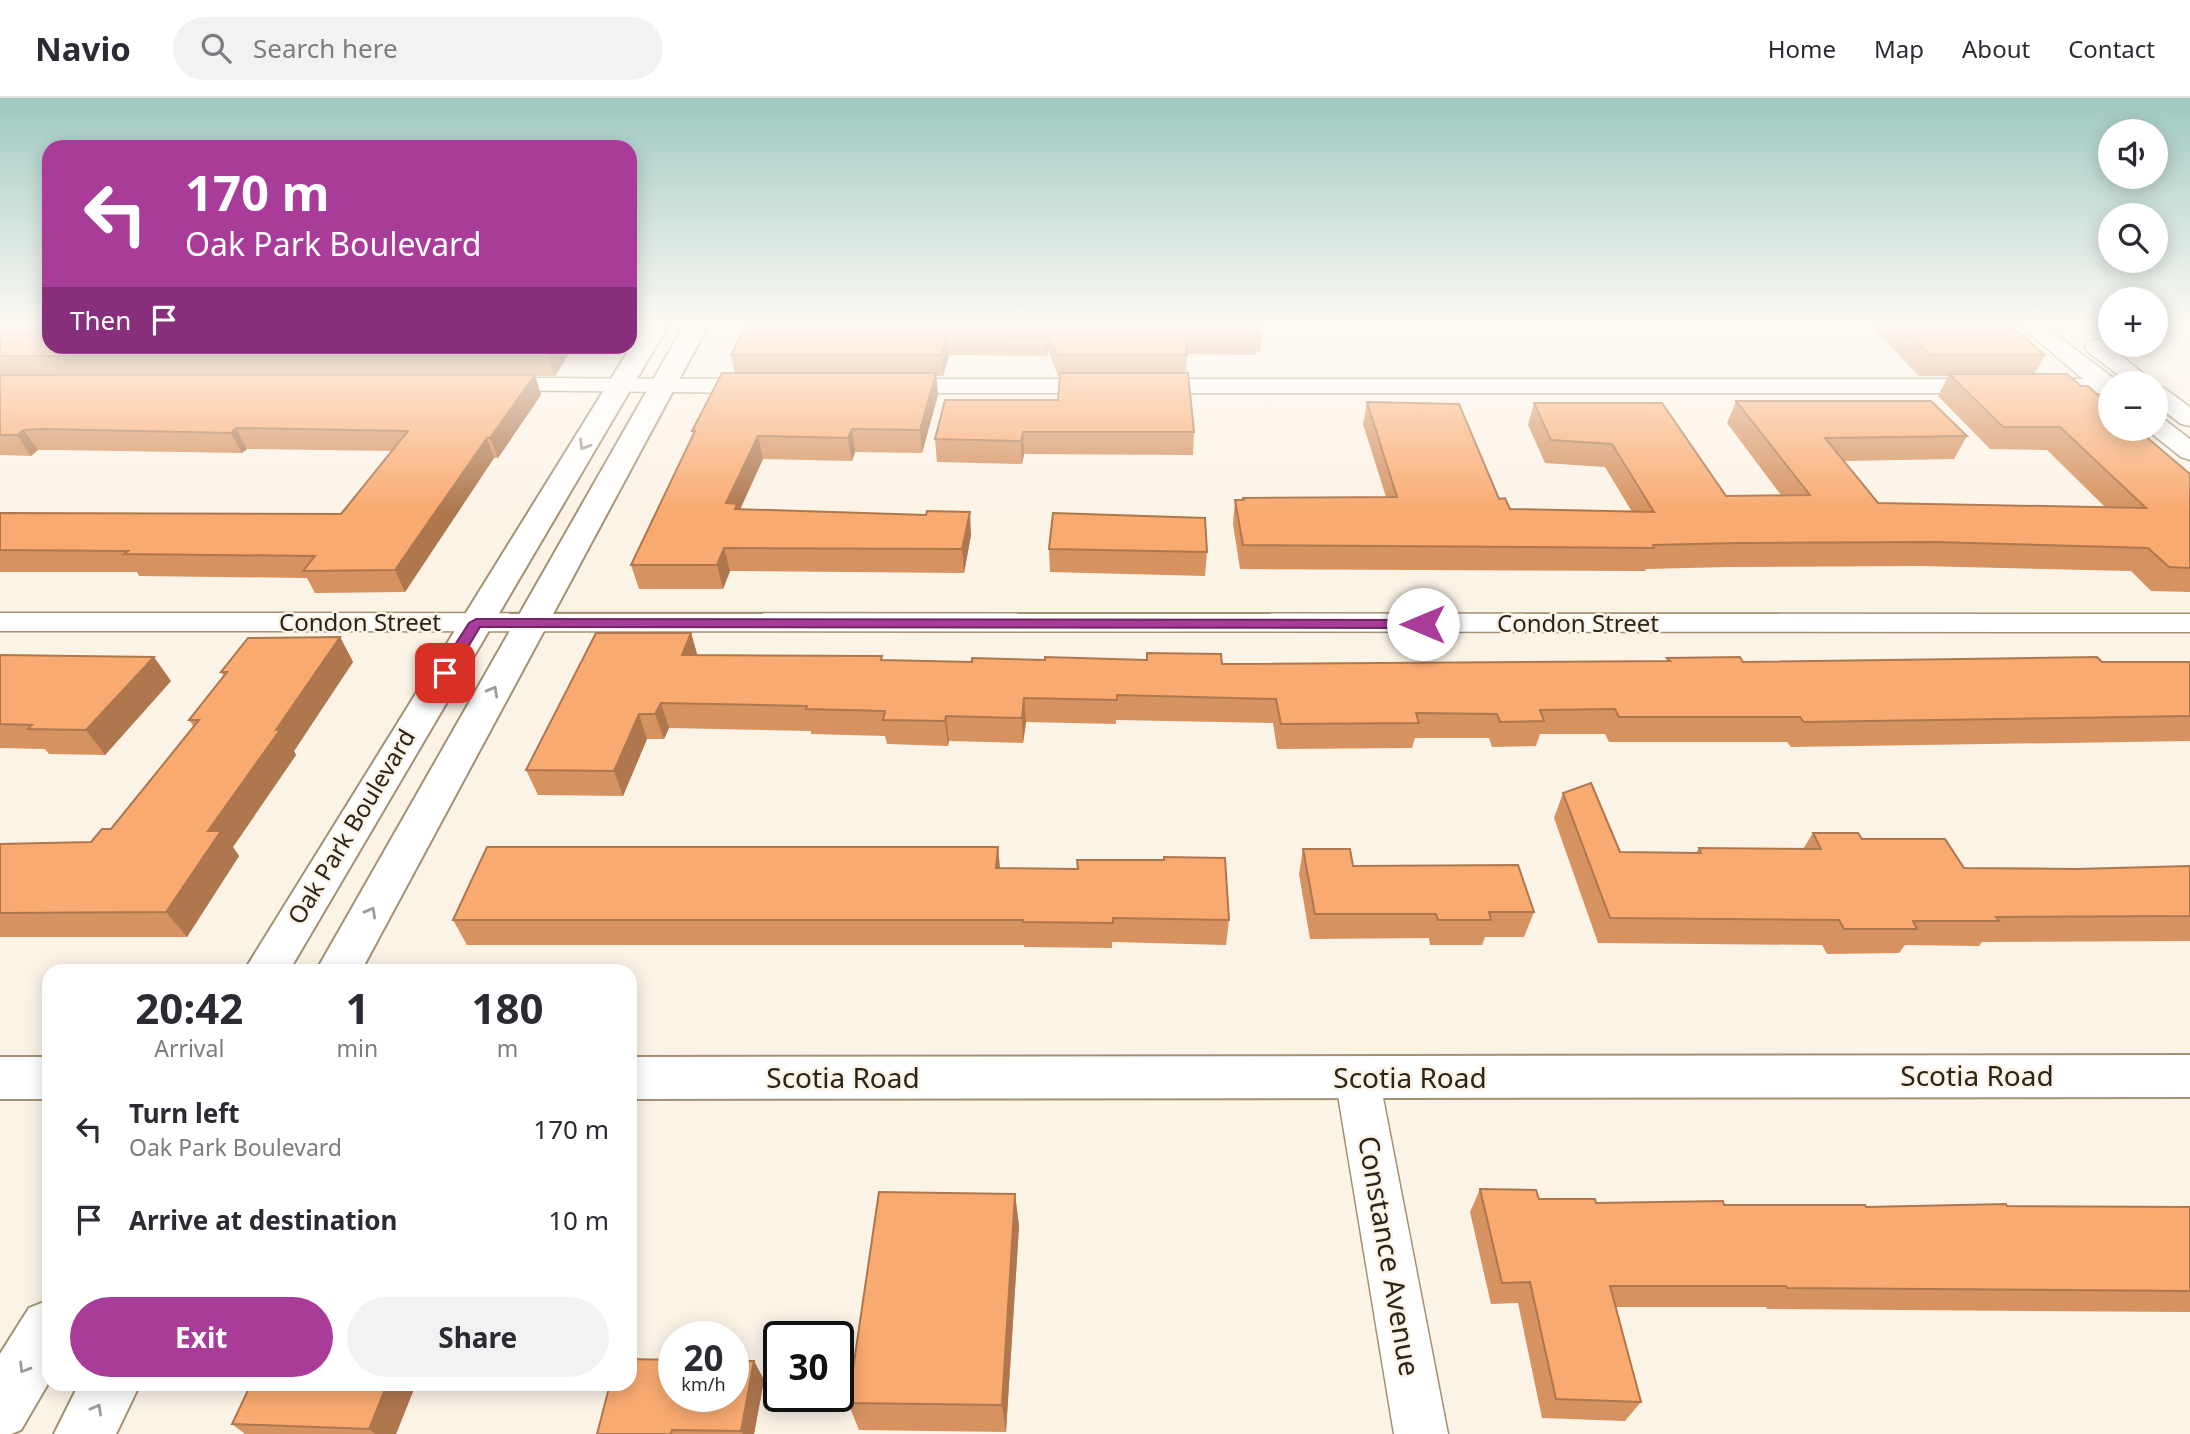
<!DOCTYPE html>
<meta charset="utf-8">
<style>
body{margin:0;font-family:"Noto Sans",sans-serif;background:#f2f2f3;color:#2b2b33;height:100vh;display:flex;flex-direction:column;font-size:26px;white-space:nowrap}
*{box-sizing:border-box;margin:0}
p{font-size:23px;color:#7c7c81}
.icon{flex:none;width:38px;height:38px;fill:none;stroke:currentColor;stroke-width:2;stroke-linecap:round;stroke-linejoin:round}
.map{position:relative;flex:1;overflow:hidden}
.details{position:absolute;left:42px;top:866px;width:595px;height:427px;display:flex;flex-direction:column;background:#fff;border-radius:21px;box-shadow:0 4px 18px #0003}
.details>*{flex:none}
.hud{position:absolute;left:42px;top:42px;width:595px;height:214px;border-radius:21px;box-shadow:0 4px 18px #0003;background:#a93b99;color:#fff;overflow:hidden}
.controls{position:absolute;left:2098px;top:21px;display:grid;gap:14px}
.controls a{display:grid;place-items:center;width:70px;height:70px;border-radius:50%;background:#fff;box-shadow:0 4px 18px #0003;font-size:35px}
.speed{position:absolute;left:658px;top:1223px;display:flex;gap:14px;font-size:35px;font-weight:700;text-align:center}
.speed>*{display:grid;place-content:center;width:91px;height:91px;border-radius:50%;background:#fff;box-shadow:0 4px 18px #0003;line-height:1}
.speed small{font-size:18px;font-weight:400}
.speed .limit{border:4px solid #111;border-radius:10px;background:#fff;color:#111}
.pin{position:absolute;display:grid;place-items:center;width:60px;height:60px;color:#fff;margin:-30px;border-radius:14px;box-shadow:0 4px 10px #0006}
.me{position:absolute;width:77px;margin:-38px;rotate:270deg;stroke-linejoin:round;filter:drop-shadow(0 0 5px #0008)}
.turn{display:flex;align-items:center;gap:24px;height:147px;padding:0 28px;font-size:32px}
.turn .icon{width:91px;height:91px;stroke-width:2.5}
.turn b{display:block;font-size:49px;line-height:60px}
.then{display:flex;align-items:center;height:66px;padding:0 28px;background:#0003;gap:14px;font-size:26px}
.eta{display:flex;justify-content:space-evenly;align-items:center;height:119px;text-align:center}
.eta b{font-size:42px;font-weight:700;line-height:49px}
.action{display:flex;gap:14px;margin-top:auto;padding:14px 28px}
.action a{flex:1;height:80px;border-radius:42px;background:#a93b99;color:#fff;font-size:28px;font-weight:700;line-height:80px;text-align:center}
.action a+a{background:#f2f2f3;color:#2b2b33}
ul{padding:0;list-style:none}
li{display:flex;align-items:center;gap:21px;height:91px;padding:0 28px}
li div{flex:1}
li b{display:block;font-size:26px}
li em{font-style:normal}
header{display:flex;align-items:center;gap:42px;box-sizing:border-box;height:98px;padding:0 35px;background:#fff;border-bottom:2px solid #e1e1e2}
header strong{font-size:33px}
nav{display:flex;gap:38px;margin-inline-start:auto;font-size:24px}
.search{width:490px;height:63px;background:#f2f2f3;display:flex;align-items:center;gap:18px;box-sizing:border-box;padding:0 24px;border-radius:38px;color:#7c7c81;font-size:26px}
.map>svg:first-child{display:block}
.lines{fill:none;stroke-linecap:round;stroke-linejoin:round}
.street-casing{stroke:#a49073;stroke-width:3}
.secondary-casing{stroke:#a49073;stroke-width:4}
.street{fill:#fff;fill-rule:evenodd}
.secondary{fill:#fff;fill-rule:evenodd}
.wall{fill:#d69260}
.shaded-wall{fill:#ae774e}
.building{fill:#f9aa70;stroke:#ae774e;stroke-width:2}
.oneway{stroke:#a09c98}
.route{fill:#a93b99;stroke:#6e2663;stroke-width:2}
.labels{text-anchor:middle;stroke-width:5;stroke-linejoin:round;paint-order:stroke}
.street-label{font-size:24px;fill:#2d2419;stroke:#fcf3e7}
.near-street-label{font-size:28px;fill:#2d2419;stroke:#fcf3e7}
</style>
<header>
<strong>Navio</strong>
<div class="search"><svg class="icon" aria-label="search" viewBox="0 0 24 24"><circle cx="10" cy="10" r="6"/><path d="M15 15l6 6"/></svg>Search here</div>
<nav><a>Home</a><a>Map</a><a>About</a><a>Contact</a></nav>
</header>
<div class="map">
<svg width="2190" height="1336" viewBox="0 0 2190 1336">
<rect width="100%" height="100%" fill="#fcf3e7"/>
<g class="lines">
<defs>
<g id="street">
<polygon points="2018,226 2042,226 2120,285 2110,285 2110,298 2100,295 889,295 881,293 877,288 881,283 889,281 2083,281"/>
<polygon points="2096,242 2104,244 2155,285 2129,285 2088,254 2085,249 2088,244"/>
<polygon points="490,280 763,281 771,283 775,288 771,293 763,295 482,292 478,287 482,282"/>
<polygon points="2156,288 2164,290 2190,309 2190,328 2181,326 2156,307"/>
<polygon points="2156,320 2165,322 2190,341 2190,362 2181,359 2147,332 2156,331"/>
<polygon points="0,515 2190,516 2190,534 0,533"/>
<polygon points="1357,960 1373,965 1379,979 1448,1336 1394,1336 1335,979 1341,965"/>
</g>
<g id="secondary">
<polygon points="645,226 669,226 289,873 244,873"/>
<polygon points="685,226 709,226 361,873 316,873"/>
<polygon points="2190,957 2190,999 630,1001 630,959"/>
<rect x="0" y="959" width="49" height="42"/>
<polygon points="49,1202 49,1284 21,1332 11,1336 0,1336 0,1256 29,1210"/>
<polygon points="79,1286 140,1286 116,1336 54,1336"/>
</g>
</defs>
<use href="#street" class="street-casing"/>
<use href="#secondary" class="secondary-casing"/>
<use href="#street" class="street"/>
<use href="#secondary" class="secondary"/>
</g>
<g class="wall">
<polygon points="0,226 574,248 555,278 535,278 541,297 498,360 494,360 405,494 315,495 307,480 139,478 137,474 0,474 0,415 341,416 392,353 247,351 242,355 58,352 38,352 31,358 0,357"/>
<polygon points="747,226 1262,234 1260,254 1256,254 1256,257 1187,256 1186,275 1194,334 1193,357 1024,356 1022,366 937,364 935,341 1058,302 1060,278 1058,278 1048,252 1047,258 949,257 943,278 936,278 938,297 922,355 855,354 852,363 763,361 740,412 971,437 964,475 730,473 723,491 639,491 631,467 693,337 692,333 735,275 731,257"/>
<polygon points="1869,226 2009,226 2045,257 2034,276 2081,288 2190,376 2190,494 2151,493 2131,473 1921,468 1728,469 1646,471 1645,473 1240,471 1233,426 1235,402 1386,399 1363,326 1367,304 1499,401 1510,411 1632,414 1605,369 1545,365 1528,327 1534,305 1726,398 1781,397 1727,325 1736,303 1967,338 1954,361 1843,363 1878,405 2105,409 2047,352 1990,351 1938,298 1948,278 1919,278"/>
<polygon points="1049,451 1207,454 1205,478 1050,474"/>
<polygon points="691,535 697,557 972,564 1222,566 1666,563 1667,560 1743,564 2190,564 2190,643 1791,649 1787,644 1609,644 1605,636 1540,636 1536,648 1492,649 1489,640 1415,640 1412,650 1277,651 1273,625 1116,622 1116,626 1026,624 1023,645 949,643 948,648 887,646 885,638 811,636 811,633 669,630 664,641 647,641 623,698 538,697 526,672"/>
<polygon points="340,539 353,564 294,653 296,657 233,749 239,758 187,839 0,839 0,746 91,744 111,731 194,629 189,622 224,578 221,574"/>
<polygon points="0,557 171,583 105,657 49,656 45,651 0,650"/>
<polygon points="1563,695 1620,754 1696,755 1699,750 1803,751 1813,735 1862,741 1964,770 2076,771 2190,768 2190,843 1982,844 1979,848 1905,847 1899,855 1827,856 1822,847 1598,845 1554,720"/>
<polygon points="998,749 1000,770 1077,771 1164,762 1229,822 1226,847 1112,844 1112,850 1024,849 1024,847 467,847 453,822"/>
<polygon points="1303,751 1353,768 1534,814 1524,839 1485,839 1482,847 1430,847 1429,840 1310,841 1299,776"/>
<polygon points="1480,1091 1539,1101 1596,1105 1866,1109 2007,1108 2190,1109 2190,1214 1767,1211 1766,1209 1615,1209 1641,1304 1625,1323 1542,1320 1518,1205 1491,1206 1470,1114"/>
<polygon points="1015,1096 1019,1128 1006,1334 859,1332 848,1305"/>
<polygon points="754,1263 764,1282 754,1336 597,1336"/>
<polygon points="251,1286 416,1286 396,1336 245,1336 232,1326"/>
</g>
<g class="shaded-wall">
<polygon points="1047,232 1048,252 1047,258 1046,238"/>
<polygon points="947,236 949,257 943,278 941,257"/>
<polygon points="555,248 574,248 555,278 548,258"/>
<polygon points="936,275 938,297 922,355 920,332"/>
<polygon points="535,277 541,297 498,360 490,340"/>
<polygon points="236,330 247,351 242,355 231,335"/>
<polygon points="852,331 855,354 852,363 848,340"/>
<polygon points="24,332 38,352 31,358 17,337"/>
<polygon points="1023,334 1024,356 1022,366 1021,343"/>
<polygon points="758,338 763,361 739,413 726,405"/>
<polygon points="487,340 494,360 405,494 395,472"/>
<polygon points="970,414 971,437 964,475 962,451"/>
<polygon points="724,450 730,473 723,491 717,467"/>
<polygon points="691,535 698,559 682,557"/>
<polygon points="340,539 353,564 294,653 296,657 233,749 239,758 187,839 166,814 208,733 276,632"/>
<polygon points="154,559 171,583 105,657 86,632"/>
<polygon points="1024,600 1026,624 1023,645 1022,620"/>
<polygon points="661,605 669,630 664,641 655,616"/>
<polygon points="639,616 647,641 623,698 614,673"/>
<polygon points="946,618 949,643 948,648 945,623"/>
<polygon points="998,749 1000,774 996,770"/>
<polygon points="1015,1096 1019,1128 1006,1334 1002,1307"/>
<polygon points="754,1263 764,1282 754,1336 743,1336 741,1333"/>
<polygon points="387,1286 416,1286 396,1336 375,1336 369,1331"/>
</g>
<g class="building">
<polygon points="0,226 49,226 49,248 555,248 548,258 0,258"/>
<polygon points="747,226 1261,226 1262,234 1257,234 1258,236 1186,235 1187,257 1057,257 1047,232 1046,238 947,236 941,257 731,257"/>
<polygon points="1899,226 2009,226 2045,257 1930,257"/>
<polygon points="722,275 936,275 920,332 852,331 848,340 758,338 726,405 737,406 735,411 926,417 927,413 970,414 962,451 724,450 717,467 631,467 695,333 692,333"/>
<polygon points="1060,275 1188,275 1194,334 1023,334 1021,343 935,341 945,302 1058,302"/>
<polygon points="1949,276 2067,276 2081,288 2088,288 2110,308 2110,331 2137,331 2190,376 2190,470 2169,469 2148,450 1935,444 1738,445 1653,447 1654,450 1243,447 1235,402 1244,402 1243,400 1397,399 1367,304 1459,306 1499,401 1505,400 1510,411 1654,414 1612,346 1551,342 1534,305 1662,305 1726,398 1810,397 1736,303 1931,303 1967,338 1825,340 1878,405 2146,410 2060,329 2003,329"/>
<polygon points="0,277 535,277 490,340 487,340 395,472 303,473 315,458 124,456 128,453 0,452 0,415 341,416 408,333 236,330 231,335 44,331 24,332 17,337 0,337"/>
<polygon points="1053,415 1205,420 1207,454 1049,451"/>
<polygon points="596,535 691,535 682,557 882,558 881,562 972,564 972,560 1045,562 1045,559 1147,562 1147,555 1221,556 1222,566 1670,563 1667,560 1740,559 1743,564 2097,559 2102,564 2190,564 2190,618 1804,624 1800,619 1619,619 1615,611 1540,612 1544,623 1500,624 1497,616 1416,615 1419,625 1281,626 1276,601 1117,597 1117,602 1024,600 1022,620 946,618 945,623 883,622 885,613 806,611 807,608 661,605 655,616 639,616 614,673 526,672"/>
<polygon points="340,539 276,632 280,632 208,733 221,733 166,814 0,815 0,746 91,744 102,731 111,731 199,622 189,622 227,574 221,574 248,540"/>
<polygon points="0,557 154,559 86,632 28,631 32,627 0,626"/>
<polygon points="1591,685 1620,754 1701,755 1699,750 1821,751 1813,735 1858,735 1862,741 1945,741 1964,770 2076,771 2190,768 2190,818 1996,819 1999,823 1913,823 1917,831 1844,831 1839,822 1610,820 1563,695"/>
<polygon points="487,749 998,749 996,770 1078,771 1077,762 1164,762 1164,759 1225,760 1229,822 1113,820 1113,825 1023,824 1023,822 453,822"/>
<polygon points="1303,751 1350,751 1353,768 1518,767 1534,814 1489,814 1491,822 1438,822 1436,816 1315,816"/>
<polygon points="1480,1091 1536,1092 1539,1101 1595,1101 1596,1105 1723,1103 1724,1107 1865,1107 1866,1109 2006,1106 2007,1108 2190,1109 2190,1193 1787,1190 1786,1188 1610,1188 1641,1304 1556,1301 1530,1184 1502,1185"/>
<polygon points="879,1094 1015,1096 1002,1307 848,1305"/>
<polygon points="630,1261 674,1262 674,1298 733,1298 733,1263 754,1263 741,1333 672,1332 671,1336 597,1336 610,1286 630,1286"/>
<polygon points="251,1286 387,1286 369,1331 232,1326"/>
</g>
<defs><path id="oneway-chevron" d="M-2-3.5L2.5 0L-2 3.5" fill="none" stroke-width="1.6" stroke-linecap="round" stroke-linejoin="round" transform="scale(1.75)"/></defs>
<g class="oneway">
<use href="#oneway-chevron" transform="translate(584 347) rotate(121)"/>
<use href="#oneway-chevron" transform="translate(493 593) rotate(-61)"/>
<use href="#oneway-chevron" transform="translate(371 814) rotate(-61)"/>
<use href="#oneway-chevron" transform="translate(24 1270) rotate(121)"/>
<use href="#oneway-chevron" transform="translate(97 1311) rotate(-61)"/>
</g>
<linearGradient id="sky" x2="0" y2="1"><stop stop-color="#a0c8c2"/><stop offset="0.55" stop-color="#fefaf4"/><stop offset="1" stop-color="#fefaf4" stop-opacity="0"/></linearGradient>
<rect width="2190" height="413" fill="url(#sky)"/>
<polygon class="route" points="476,521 1423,522 1430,526 1423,530 480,529 450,579 439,579 437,575 469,525"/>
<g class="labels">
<g class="street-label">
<text x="360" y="533">Condon Street</text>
<text x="1578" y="534">Condon Street</text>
<text transform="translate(352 729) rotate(-59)" y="8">Oak Park Boulevard</text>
</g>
<g class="near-street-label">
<text x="1977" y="988">Scotia Road</text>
<text x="843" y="990">Scotia Road</text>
<text x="1410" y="990">Scotia Road</text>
<text transform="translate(1389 1158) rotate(80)" y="10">Constance Avenue</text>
</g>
</g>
</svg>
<div class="controls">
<a><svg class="icon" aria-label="sound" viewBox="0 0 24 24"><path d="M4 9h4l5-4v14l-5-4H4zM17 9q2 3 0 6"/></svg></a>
<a><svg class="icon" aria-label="search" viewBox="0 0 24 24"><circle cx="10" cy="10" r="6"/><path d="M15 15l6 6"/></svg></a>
<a>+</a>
<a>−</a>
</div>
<div class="speed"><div>20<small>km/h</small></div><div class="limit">30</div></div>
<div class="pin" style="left:445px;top:575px;background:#d93025"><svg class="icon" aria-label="arrive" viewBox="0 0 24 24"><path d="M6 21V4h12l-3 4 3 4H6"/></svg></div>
<svg class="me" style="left:1423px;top:526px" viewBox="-20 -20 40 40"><circle r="19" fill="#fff"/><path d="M0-13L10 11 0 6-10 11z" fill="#a93b99"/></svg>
<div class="hud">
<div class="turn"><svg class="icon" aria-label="left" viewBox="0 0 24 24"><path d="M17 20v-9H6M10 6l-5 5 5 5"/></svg><div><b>170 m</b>Oak Park Boulevard</div></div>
<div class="then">Then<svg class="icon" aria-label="arrive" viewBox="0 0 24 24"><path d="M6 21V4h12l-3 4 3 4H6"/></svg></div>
</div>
<section class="details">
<div class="eta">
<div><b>20:42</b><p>Arrival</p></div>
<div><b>1</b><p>min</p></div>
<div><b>180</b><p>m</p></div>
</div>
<ul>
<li><svg class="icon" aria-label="left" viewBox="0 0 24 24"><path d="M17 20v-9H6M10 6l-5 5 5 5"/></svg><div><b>Turn left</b><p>Oak Park Boulevard</p></div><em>170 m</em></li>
<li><svg class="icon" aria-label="arrive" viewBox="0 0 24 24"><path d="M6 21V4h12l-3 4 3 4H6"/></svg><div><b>Arrive at destination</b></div><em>10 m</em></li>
</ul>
<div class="action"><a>Exit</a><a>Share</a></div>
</section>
</div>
